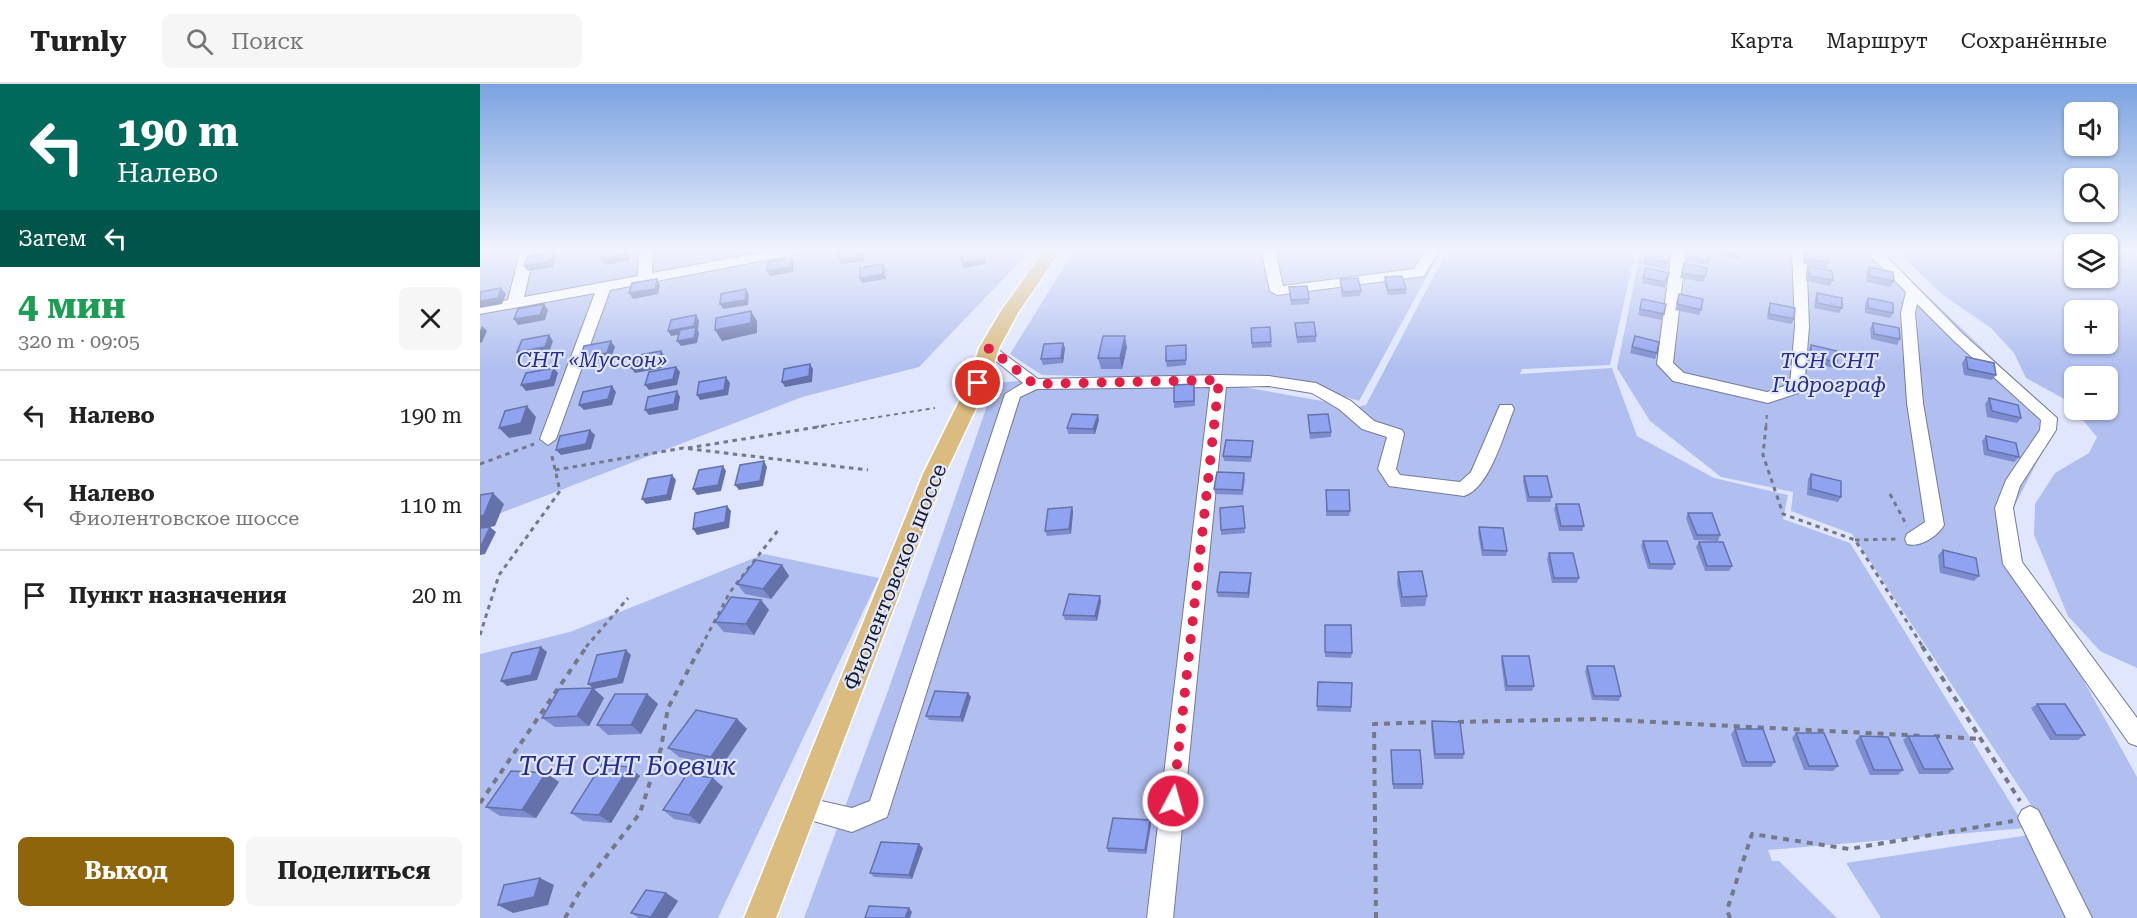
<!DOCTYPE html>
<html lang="ru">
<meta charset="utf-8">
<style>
body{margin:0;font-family:"Roboto Serif",serif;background:#f6f6f6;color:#222;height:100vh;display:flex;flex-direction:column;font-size:22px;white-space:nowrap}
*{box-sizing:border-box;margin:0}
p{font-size:20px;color:#767676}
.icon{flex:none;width:33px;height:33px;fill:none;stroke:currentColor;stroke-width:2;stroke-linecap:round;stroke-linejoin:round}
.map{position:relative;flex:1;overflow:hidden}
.sheet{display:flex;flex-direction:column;background:#fff;width:480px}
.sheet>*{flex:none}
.guide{background:#00695c;color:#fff;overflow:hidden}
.controls{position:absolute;left:1584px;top:18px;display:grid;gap:12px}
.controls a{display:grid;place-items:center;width:54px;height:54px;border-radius:9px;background:#fff;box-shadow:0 2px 4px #0004;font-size:30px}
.pin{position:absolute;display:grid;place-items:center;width:51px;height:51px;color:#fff;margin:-26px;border:3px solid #fff;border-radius:50%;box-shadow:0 2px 6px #0007}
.me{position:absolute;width:66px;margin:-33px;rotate:6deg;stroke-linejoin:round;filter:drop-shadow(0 0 4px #0008)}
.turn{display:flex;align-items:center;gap:21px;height:126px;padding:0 18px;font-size:27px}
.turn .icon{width:78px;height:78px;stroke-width:2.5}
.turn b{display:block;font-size:42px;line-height:51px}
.then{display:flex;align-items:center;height:57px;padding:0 18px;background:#0003;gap:12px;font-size:22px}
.round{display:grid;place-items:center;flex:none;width:63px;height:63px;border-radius:9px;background:#f6f6f6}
.overview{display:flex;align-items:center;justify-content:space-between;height:102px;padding:0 18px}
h1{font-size:36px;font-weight:700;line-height:45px;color:#1e9e55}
.primary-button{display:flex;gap:12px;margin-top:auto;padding:12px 18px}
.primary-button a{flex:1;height:69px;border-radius:9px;background:#8e650a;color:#fff;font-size:24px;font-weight:700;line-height:69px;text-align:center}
.primary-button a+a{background:#f6f6f6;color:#222}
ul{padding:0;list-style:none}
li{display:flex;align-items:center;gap:18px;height:90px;padding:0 18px;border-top:2px solid #e0e0e0}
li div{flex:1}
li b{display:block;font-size:22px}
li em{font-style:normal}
header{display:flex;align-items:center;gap:36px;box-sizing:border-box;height:84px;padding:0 30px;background:#fff;border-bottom:2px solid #e0e0e0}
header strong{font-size:28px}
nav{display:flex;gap:33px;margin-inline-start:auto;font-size:21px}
.search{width:420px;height:54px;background:#f6f6f6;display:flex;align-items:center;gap:15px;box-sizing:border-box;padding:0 21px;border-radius:9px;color:#767676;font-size:22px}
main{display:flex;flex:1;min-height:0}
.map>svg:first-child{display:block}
.green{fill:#b1bff0;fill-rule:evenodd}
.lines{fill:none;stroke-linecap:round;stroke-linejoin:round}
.minor-casing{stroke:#737a94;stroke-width:2}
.major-casing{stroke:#fff;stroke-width:3}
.path-far2{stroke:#747888;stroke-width:2;stroke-dasharray:4 4;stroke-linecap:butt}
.path-far1{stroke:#747888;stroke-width:3;stroke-dasharray:4.5 4.5;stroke-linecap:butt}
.path{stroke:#747888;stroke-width:4;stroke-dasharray:6 6;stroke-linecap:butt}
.minor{fill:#fff;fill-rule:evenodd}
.major{fill:#dabc81;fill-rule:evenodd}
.wall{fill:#7c8ccf}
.shaded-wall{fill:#6572a9}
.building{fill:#90a3f1;stroke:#6572a9;stroke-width:1.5}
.route{stroke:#e11d48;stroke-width:10;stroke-dasharray:0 18}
.labels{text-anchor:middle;stroke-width:4.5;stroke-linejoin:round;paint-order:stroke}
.park-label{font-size:21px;font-style:italic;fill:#272e87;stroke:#e0e6fd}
.street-label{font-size:21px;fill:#171a24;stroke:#e0e6fd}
.near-park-label{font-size:26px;font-style:italic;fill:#272e87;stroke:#e0e6fd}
</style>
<header>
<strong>Turnly</strong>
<div class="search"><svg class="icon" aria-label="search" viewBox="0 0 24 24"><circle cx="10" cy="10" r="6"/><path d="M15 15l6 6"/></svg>Поиск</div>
<nav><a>Карта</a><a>Маршрут</a><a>Сохранённые</a></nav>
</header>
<main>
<section class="sheet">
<div class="guide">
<div class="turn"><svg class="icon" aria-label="left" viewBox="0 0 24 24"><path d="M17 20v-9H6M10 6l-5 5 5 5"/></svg><div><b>190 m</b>Налево</div></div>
<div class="then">Затем<svg class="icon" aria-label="left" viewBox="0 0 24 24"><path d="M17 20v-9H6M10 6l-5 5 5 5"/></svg></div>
</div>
<div class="overview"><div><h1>4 мин</h1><p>320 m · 09:05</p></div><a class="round"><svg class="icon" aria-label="close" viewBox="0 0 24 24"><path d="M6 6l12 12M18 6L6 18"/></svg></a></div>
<ul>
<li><svg class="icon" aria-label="left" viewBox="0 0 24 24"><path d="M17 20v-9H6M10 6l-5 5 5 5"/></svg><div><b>Налево</b></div><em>190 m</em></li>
<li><svg class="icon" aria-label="left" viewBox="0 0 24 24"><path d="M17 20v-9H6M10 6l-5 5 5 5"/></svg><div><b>Налево</b><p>Фиолентовское шоссе</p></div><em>110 m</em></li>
<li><svg class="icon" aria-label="arrive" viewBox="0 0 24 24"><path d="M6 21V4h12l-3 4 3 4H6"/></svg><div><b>Пункт назначения</b></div><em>20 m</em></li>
</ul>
<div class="primary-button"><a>Выход</a><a>Поделиться</a></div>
</section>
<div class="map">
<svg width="1657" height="834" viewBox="0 0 1657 834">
<rect width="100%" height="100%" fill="#e0e6fd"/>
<g class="green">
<polygon points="0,165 552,165 439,283 322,313 0,437"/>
<polygon points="595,165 962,165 879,317 819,298 562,291 530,270"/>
<polygon points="968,165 1156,165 1130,281 1042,285 1040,290 1132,284 1157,352 1234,394 1308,411 1303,435 1370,459 1546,744 1288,766 1292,777 1299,777 1357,834 324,834 409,604 515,299 562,295 752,301 876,323 886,321"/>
<polygon points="1161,165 1399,165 1578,337 1533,425 1541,483 1657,693 1657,834 1401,834 1366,779 1569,748 1372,450 1311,427 1313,408 1241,393 1170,337 1137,284"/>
<path d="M1415,165H1594V194H1628V165H1651L1657,171V584L1620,567L1588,532L1554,451L1555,420L1575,389L1609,369L1617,353L1586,316L1546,294L1534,269L1511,244L1463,211ZM1628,226V260H1594V226ZM1628,292V326H1594V292Z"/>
<polygon points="284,470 399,494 238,834 0,834 0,570 90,548"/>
</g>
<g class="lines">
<defs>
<g id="minor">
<polygon points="41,165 55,165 44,213 158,192 159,165 173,165 172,189 300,165 329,165 322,169 130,206 76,355 68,361 60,355 115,209 0,230 0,222 28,216"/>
<polygon points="781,165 795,165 803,202 934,185 946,165 960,165 944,192 797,211 790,207"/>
<polygon points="1192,165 1206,165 1193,279 1204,289 1287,308 1310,300 1315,242 1312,165 1326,165 1329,242 1324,307 1288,319 1193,297 1177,280"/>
<path d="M1384,165H1399L1483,250L1577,334L1576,346L1540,402L1533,424L1542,478L1657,634V662L1649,659L1523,480L1515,424L1526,396L1560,346L1561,336L1473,256L1437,220L1435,229L1443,319L1464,441C1458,452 1440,464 1427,460L1425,455L1427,450L1445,438L1427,319L1421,229L1426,208Z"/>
<path d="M509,259L558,295L739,291L789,292L836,299L871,317L894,337L922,346L924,350L916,385L920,391L980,398L991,388L1020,321H1032L1034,325C1024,349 1010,404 984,412L909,402L898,385L907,353L882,345L859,325L832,309L789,302L746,303L693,834H667L730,303L557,305L540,313L407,733L372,748L316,732L312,724L316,716L324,713L372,724L390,717L525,310L543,299L504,267L501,264Z"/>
<polygon points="1550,722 1558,726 1612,834 1586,834 1538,734 1542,726"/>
</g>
<polygon id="major" points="565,165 582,165 539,227 519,264 508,299 465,390 296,834 264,834 443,390 488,299 499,264 521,227"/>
</defs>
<use href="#minor" class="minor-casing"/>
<use href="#major" class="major-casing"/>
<g class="path-far2">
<polyline points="335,343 455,324"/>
<polyline points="1286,343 1287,328"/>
</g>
<g class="path-far1">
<polyline points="1286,342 1283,371 1303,430 1375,456 1443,563"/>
<polyline points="208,364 344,342"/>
<polyline points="0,380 54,360"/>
<polyline points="75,386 203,364 388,386"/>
<polyline points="1410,410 1427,442"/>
<polyline points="1375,456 1418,455"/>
<polyline points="0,551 19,491 80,407 71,368"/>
<polyline points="106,563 148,514"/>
<polyline points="221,563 250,508 299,445"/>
</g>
<g class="path">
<polyline points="1442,562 1540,717"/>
<polyline points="978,638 1116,635 1445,652"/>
<polyline points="1454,652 1500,655"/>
<polyline points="0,719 107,562"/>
<polyline points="85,834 101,805 160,729 181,664 188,624 221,562"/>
<polyline points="896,834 894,640 953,638"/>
<polyline points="1250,834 1247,826 1272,750 1369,765 1533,737"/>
</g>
<use href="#minor" class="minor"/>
<use href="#major" class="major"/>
</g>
<g class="wall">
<polygon points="1209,165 1230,176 1228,181 1206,177"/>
<polygon points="1238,165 1263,165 1260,175 1237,171"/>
<polygon points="1326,165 1348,179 1346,184 1323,179 1323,170"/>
<polygon points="1167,166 1187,179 1185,185 1163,180"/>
<polygon points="1204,179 1225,193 1223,198 1200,194"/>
<polygon points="1329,182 1353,196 1350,202 1326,197 1326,187"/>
<polygon points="1389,183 1414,197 1411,203 1386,198 1386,188"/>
<polygon points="1166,184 1186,198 1185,204 1162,199"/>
<polygon points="905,193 926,205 926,210 908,211 904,198"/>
<polygon points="860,195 881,207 880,212 862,213 860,200"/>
<polygon points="809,203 829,215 829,220 811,221"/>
<polygon points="1337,209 1362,224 1359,229 1334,224 1335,214"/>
<polygon points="1199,210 1221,226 1219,231 1195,226"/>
<polygon points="1388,214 1413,229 1410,234 1385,229 1385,219"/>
<polygon points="1162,215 1184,230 1182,236 1158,231"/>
<polygon points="1290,219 1314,235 1311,240 1287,235 1288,225"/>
<polygon points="815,239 836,252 836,258 817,259"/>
<polygon points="1393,239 1420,255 1417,261 1391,255 1390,244"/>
<polygon points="771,244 791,258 792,263 772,264"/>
<polygon points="1155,252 1177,269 1175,275 1150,269"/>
<polygon points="583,259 585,264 583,279 563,281 561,275"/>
<polygon points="706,261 706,281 687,283 686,277"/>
<polygon points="1331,261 1357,278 1354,284 1328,278 1328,267"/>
<polygon points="647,263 642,285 621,285 618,274"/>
<polygon points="1486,273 1516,291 1512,296 1484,291 1482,279"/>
<polygon points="715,306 715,322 694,324 694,318"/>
<polygon points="1509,314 1541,334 1537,339 1507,333 1505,320"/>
<polygon points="828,331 851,348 851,353 830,355"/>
<polygon points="619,336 615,350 588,350 587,344"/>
<polygon points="1506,352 1539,373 1534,378 1504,371 1502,357"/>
<polygon points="773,357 773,363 771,378 744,377 743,372"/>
<polygon points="764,389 765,395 763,411 735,410 734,405"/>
<polygon points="1331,390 1361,413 1358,418 1327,411 1328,395"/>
<polygon points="1044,392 1072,413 1070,418 1047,418 1043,397"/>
<polygon points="846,406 870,427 869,432 846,432"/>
<polygon points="1076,420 1104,442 1102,447 1079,447 1074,425"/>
<polygon points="763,422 765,449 741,451 741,446"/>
<polygon points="592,423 593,428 591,450 567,452 565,447"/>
<polygon points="1208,429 1240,451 1238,457 1214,456 1206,434"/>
<polygon points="999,443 1027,467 1026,472 1002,472 998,449"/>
<polygon points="1163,457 1195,480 1192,486 1168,485 1161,462"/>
<polygon points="1219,458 1252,482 1249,487 1225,487 1216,463"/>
<polygon points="1463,466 1499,492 1494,497 1460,489 1458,471"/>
<polygon points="1069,469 1099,494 1097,499 1072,499 1067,475"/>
<polygon points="302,481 309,492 291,515 265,510 257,500"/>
<polygon points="918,488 947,512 945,522 921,523 917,499"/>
<polygon points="771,489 771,494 769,514 738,513 737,508"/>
<polygon points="281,516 289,526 274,551 244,548 235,538"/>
<polygon points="621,517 617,537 585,536 583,531"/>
<polygon points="845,541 872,569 871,574 845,573"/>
<polygon points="1022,572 1054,602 1052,607 1025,607 1021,577"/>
<polygon points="1107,582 1141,612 1139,617 1112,616 1105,587"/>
<polygon points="838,598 872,599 871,628 837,627"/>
<polygon points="113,604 124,614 109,642 75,643 62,634"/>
<polygon points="488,609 491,613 483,638 449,636 446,632"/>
<polygon points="167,610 178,620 161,650 128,651 117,641"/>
<polygon points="1557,620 1605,651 1598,656 1570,656 1551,624"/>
<polygon points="257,635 267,645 241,683 199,673 188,664"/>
<polygon points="952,637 984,670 983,675 954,675 951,642"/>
<polygon points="1255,645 1295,678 1291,683 1262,683 1251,650"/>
<polygon points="1316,649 1358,682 1353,687 1324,686 1312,654"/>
<polygon points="1380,652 1423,686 1418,691 1390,691 1375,657"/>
<polygon points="1428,652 1473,685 1468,690 1439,690 1423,656"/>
<polygon points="911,666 943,700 942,705 913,705 911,671"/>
<polygon points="149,683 160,692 131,739 103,737 91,729"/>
<polygon points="66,689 79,698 56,734 20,732 6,723"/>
<polygon points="243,703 220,740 194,735 183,726"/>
<polygon points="670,736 671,740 666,770 628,768 627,764"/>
<polygon points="443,764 432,795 394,793 390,789"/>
<polygon points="186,809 198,817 187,834 159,834 151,829"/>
</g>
<g class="shaded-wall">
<polygon points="147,165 150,165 151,167 149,176 125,181 121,175"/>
<polygon points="382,165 383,165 384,167 384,177 361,180 359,175"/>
<polygon points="503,166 506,180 484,184 482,179"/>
<polygon points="72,168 76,173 73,183 48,187 44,182"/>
<polygon points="312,174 314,179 313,188 290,192 287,187"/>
<polygon points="403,180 405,186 406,195 382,199 380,194"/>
<polygon points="177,195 180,201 178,210 153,215 149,209"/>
<polygon points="21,204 26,210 22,220 0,224 0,217"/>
<polygon points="266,205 269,211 268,221 243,225 240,220"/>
<polygon points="64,220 68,226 65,236 38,241 34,235"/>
<polygon points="271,227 277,237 277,249 242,257 235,246"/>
<polygon points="216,231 219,237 218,246 219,249 217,259 201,262 197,257 215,248 191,252 188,247"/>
<polygon points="2,242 7,247 2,258 0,259 0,247"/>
<polygon points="69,251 73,257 69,268 42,273 37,268"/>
<polygon points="645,252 647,263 642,285 640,274"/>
<polygon points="131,257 135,263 131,274 104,279 100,274"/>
<polygon points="583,259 585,264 583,279 581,274"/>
<polygon points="181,267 185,272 182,284 155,289 151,284"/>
<polygon points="330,280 333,285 332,298 305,303 302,298"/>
<polygon points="196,283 200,288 197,301 169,306 165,301"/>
<polygon points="74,284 78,289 74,302 46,307 41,301"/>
<polygon points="246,293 250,299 248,311 220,316 217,311"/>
<polygon points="132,302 136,308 132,321 104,326 99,321"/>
<polygon points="197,307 200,313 198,326 169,331 165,326"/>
<polygon points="47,322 56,333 51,350 29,354 19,344"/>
<polygon points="618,331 619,336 615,350 613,345"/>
<polygon points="110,346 115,351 111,365 81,371 76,366"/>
<polygon points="284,377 287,383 283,402 259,406 255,401"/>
<polygon points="243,382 246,387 241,407 217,411 213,405"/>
<polygon points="192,391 196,396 191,416 166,420 162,415"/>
<polygon points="13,409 24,420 15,442 10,443 16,448 5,470 0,471 0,432"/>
<polygon points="247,422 251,427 249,444 217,451 213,445"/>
<polygon points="592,423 593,428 591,450 589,445"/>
<polygon points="302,481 309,492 291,515 283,505"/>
<polygon points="771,489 771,494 769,514 768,509"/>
<polygon points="620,512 621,517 617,537 615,532"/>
<polygon points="281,516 289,526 274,551 266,540"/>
<polygon points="61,563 67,568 57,596 27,602 21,597"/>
<polygon points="146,566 151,571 143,599 114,605 108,600"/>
<polygon points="113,604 124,614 109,642 97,632"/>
<polygon points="488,609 491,613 483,638 480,633"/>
<polygon points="167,610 178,620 161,650 151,641"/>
<polygon points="257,635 267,645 241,683 231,673"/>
<polygon points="149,683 160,692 131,739 119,731"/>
<polygon points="66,689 79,698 56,734 42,726"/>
<polygon points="233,694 243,703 220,740 209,731"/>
<polygon points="670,736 671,740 666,770 665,766"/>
<polygon points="439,760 443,764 432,795 429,791"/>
<polygon points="60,794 74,801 68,821 33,829 18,821"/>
<polygon points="186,809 198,817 187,834 173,834 171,833"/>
<polygon points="429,824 432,828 430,834 425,834"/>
</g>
<g class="building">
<polygon points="130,165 147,165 145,171 121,175 124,166"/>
<polygon points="363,165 382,165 382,171 359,175 359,166"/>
<polygon points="1209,165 1222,165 1232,167 1230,176 1208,172"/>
<polygon points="1239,165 1263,165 1262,170"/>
<polygon points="1326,165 1349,170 1348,179 1325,174"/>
<polygon points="503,166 504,175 482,179 481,170"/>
<polygon points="1167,166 1189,170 1187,179 1165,175"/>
<polygon points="72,168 69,177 44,182 48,172"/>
<polygon points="312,174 311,183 287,187 288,178"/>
<polygon points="1204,179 1227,184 1225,193 1202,189"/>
<polygon points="403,180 403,190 380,194 380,184"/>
<polygon points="1329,182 1352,187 1353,196 1329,192"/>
<polygon points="1389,183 1413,188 1414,197 1389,192"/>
<polygon points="1166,184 1189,189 1186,198 1163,194"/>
<polygon points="922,192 926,205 908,206 905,193"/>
<polygon points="878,194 881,207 863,208 860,195"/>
<polygon points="177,195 175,205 149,209 152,199"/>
<polygon points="827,202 829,215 811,216 809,203"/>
<polygon points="21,204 18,214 0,217 0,208"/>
<polygon points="266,205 265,216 240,220 241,210"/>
<polygon points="1337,209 1362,214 1362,224 1337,219"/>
<polygon points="1199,210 1223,215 1221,226 1197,220"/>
<polygon points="1388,214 1413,219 1413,229 1388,224"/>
<polygon points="1162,215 1186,220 1184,230 1160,225"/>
<polygon points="1290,219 1315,224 1314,235 1289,230"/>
<polygon points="64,220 60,231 34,235 38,225"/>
<polygon points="271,227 271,239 235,246 236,234"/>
<polygon points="216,231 214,242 188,247 191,236"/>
<polygon points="834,238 836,252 817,253 815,239"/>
<polygon points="1393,239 1419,244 1420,255 1394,250"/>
<polygon points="216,243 214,254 197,257 200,246"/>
<polygon points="790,243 791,258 772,259 771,244"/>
<polygon points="69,251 65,263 37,268 42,256"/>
<polygon points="623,252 645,252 640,274 618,274"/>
<polygon points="1155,252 1179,258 1177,269 1152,263"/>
<polygon points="131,257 127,269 100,274 104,262"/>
<polygon points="583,259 581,274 561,275 564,260"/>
<polygon points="706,261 706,276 686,277 686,262"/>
<polygon points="1331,261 1357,267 1357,278 1331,273"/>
<polygon points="181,267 179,279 151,284 154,272"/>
<polygon points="1486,273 1514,279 1516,291 1488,285"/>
<polygon points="330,280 329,292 302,298 304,285"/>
<polygon points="196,283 193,295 165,301 169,288"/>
<polygon points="74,284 70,296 41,301 46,289"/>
<polygon points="246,293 244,306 217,311 219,298"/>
<polygon points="714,300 714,317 694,318 694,301"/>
<polygon points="132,302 128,315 99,321 103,308"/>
<polygon points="197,307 194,320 165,326 168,313"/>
<polygon points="1509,314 1538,321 1541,334 1512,327"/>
<polygon points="47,322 41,339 19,344 25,327"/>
<polygon points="592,330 618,331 613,345 587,344"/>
<polygon points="848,330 851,348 830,349 828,331"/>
<polygon points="110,346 106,360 76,366 80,352"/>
<polygon points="1506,352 1536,359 1539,373 1508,366"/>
<polygon points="746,356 773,357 771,373 743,372"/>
<polygon points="284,377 280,397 255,401 260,381"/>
<polygon points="243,382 238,401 213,405 219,386"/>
<polygon points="737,388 764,389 762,406 734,405"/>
<polygon points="1331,390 1361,397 1361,413 1331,405"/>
<polygon points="192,391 187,411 162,415 168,395"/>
<polygon points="1044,392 1067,392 1072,413 1049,413"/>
<polygon points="846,406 869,406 870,427 847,427"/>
<polygon points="13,409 4,431 0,432 0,411"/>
<polygon points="1076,420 1099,420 1104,442 1081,442"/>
<polygon points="247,422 245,438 213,445 215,429"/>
<polygon points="763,422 765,444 741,446 740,424"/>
<polygon points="592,423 589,445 565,447 568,425"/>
<polygon points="1208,429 1232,429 1240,451 1217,451"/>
<polygon points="10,443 0,464 0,444"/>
<polygon points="999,443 1023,444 1027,467 1003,466"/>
<polygon points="1163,457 1187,457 1195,480 1170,480"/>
<polygon points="1219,458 1243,458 1252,482 1227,482"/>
<polygon points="1463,466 1496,474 1499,492 1464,483"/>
<polygon points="1069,469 1093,469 1099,494 1074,494"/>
<polygon points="276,476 302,481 283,505 257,500"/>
<polygon points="942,487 947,512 922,513 918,488"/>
<polygon points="740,488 771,489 768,509 737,508"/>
<polygon points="589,510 620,512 615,532 583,531"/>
<polygon points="251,513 281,516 266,540 235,538"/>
<polygon points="845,541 871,541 872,569 845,568"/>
<polygon points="61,563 51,591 21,597 32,569"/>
<polygon points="146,566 138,594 108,600 117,571"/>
<polygon points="1022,572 1049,572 1054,602 1027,602"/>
<polygon points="1107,582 1134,582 1141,612 1114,612"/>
<polygon points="838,598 872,599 871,623 837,622"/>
<polygon points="113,604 97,632 62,634 79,605"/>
<polygon points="455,607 488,609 480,633 446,632"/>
<polygon points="135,610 167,610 151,641 117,641"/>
<polygon points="1557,620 1585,620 1605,651 1576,651"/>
<polygon points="216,626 257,635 231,673 188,664"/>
<polygon points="952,637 980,638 984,670 955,670"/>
<polygon points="1255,645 1283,645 1295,678 1266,678"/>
<polygon points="1316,649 1344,649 1358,682 1329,682"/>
<polygon points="1380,652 1408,653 1423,686 1394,686"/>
<polygon points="1428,652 1456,652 1473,685 1444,685"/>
<polygon points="911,666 940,666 943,700 913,700"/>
<polygon points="122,680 149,683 119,731 91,729"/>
<polygon points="31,687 66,689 42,726 6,723"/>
<polygon points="207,690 233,694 209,731 183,726"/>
<polygon points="633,734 670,736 665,766 627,764"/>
<polygon points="401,758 439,760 429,791 390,789"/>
<polygon points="60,794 54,813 18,821 24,801"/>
<polygon points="166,806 186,809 171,833 151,829"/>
<polygon points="389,822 429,824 425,834 385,834"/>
</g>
<linearGradient id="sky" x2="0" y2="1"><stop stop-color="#7aa2e0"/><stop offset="0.59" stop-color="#f1f4fe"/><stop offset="1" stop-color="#f1f4fe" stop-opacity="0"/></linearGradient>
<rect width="1657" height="282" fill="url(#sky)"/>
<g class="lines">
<polyline class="route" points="498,299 509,264 554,300 739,296 693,717"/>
</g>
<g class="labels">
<g class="park-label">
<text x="112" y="283">СНТ «Муссон»</text>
<text x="1349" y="284">ТСН СНТ<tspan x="1349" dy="24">Гидрограф</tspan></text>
</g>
<g class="street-label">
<text transform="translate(415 493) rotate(-68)" y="7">Фиолентовское шоссе</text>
</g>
<g class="near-park-label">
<text x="147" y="691">ТСН СНТ Боевик</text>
</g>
</g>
</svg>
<div class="controls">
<a><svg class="icon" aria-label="sound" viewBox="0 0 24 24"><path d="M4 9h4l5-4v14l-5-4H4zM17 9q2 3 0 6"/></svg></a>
<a><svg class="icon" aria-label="search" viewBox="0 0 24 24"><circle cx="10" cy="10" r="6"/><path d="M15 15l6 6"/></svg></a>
<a><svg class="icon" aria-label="layers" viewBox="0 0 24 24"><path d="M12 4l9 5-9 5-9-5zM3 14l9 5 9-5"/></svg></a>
<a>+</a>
<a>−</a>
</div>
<div class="pin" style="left:498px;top:299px;background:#d93025"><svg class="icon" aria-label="arrive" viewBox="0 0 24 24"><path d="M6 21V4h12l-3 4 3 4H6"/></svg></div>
<svg class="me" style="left:693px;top:717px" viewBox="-20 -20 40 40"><circle r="17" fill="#e11d48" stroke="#fff" stroke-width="3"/><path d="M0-11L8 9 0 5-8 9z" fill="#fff"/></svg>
</div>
</main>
